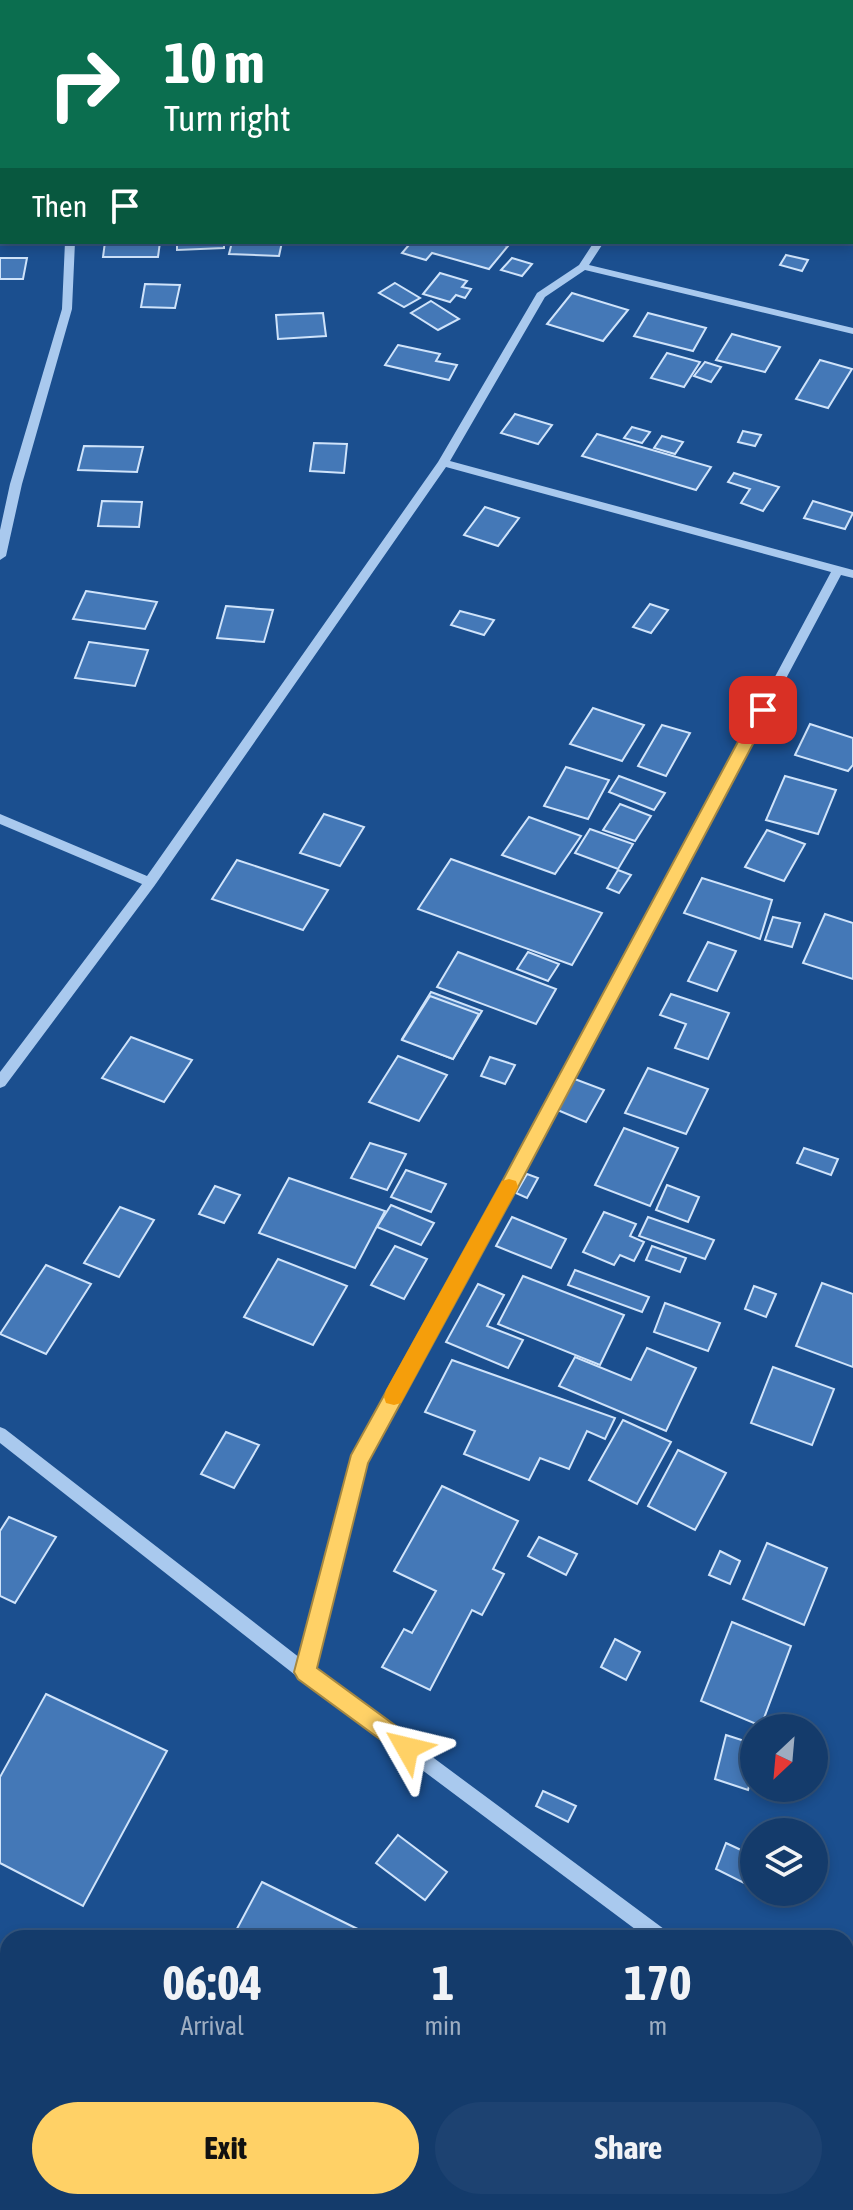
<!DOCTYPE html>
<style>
body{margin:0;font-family:"Asap Condensed",sans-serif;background:#1d4271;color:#f1f3f6;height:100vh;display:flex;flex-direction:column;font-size:30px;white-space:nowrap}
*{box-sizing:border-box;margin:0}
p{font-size:26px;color:#9dadc1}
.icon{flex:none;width:44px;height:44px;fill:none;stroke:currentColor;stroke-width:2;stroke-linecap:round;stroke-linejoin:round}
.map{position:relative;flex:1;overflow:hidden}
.sheet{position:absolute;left:0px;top:1930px;width:854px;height:280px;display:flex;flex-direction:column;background:#143b6b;border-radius:24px 24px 0 0;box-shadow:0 4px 12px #0003,0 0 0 2px #33557e}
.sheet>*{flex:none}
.top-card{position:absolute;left:0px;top:0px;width:854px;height:244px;box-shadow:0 4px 12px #0003,0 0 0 2px #33557e;background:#0b6e4f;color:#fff;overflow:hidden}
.needle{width:52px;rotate:206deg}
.buttons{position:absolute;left:740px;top:1714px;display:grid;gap:16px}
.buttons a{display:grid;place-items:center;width:88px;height:88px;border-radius:50%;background:#143b6b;box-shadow:0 4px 12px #0003,0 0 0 2px #33557e;font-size:40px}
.pin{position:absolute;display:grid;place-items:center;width:68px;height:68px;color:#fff;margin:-34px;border-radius:16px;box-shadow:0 4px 12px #0006}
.me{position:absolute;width:88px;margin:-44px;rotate:307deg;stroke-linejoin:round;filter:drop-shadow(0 0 6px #0008)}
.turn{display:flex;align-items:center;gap:28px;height:168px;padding:0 32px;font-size:36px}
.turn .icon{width:104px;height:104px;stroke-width:2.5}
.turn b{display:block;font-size:56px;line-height:68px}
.then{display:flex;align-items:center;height:76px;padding:0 32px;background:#0003;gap:16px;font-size:30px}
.eta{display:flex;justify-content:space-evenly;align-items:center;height:136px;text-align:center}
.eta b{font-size:48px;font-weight:700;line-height:56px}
.action{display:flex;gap:16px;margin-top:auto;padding:16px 32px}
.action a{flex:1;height:92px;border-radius:48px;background:#ffd166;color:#111;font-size:32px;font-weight:700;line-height:92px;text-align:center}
.action a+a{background:#1d4271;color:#f1f3f6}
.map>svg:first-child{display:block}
.building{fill:#4478b7;stroke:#cfe3fa;stroke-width:2}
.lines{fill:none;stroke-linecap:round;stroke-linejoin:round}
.minor{fill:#a9c9ee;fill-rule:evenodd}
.route{fill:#ffd166;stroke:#a68842;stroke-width:2}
.slow{fill:#f59e0b}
</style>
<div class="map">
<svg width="853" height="2210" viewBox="0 0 853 2210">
<rect width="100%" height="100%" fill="#1b4f8f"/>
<g class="building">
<polygon points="105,242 160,242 158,257 103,257"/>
<polygon points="177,242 224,242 224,248 177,250"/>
<polygon points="232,242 282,242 279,256 229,254"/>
<polygon points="400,242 495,242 508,246 489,269 432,253 426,260 402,253 409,245"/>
<polygon points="786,255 808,260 802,271 780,265"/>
<polygon points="0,258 27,258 23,279 0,279"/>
<polygon points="512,258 532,264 522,276 501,270"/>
<polygon points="440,273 467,281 462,287 471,289 465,298 456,295 450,302 423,294"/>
<polygon points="395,283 420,298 404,307 379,293"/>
<polygon points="145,284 180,285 175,308 141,307"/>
<polygon points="572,293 628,310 603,341 547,324"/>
<polygon points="431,301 459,319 438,330 411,313"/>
<polygon points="323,313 326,336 278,339 276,315"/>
<polygon points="648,313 706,328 693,351 634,336"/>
<polygon points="732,334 780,347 765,372 716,360"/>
<polygon points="398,345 440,354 436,361 457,365 449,380 385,365"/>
<polygon points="667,353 700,362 684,387 651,378"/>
<polygon points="820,360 852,369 828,408 796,399"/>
<polygon points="705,362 721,367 711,382 694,376"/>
<polygon points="515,414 552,425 538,444 501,433"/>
<polygon points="632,427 650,432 642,443 624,438"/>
<polygon points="743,431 761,435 755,446 738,442"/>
<polygon points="597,434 711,467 696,490 582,456"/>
<polygon points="662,436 683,442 675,454 654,448"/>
<polygon points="314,443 347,444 344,473 310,471"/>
<polygon points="84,446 143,447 137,472 78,470"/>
<polygon points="734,473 779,487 763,511 741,503 750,489 728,482"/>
<polygon points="102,501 142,502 139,527 98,526"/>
<polygon points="813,501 853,513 845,529 804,518"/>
<polygon points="485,507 519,518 498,546 464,535"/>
<polygon points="86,591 157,602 145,629 73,619"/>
<polygon points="650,604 668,610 651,633 633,627"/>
<polygon points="226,606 273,610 264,642 217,638"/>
<polygon points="460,611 494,620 484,635 451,625"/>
<polygon points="89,642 148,650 135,686 75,678"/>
<polygon points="593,708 644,725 622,761 570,744"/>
<polygon points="810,724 853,738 853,765 848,771 795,755"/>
<polygon points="662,725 690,733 666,776 638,766"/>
<polygon points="566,767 609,780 588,819 544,806"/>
<polygon points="619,776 665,793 654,810 609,792"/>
<polygon points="785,776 836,790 818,834 766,820"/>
<polygon points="620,804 651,816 635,841 603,830"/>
<polygon points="324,814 364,827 340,866 300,853"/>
<polygon points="529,817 581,836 555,874 502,855"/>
<polygon points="590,829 633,844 618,869 575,853"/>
<polygon points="767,830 805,844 784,881 745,867"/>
<polygon points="451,859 602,913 572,965 418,909"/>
<polygon points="237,860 328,890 303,930 212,899"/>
<polygon points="618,870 631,875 619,893 607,888"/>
<polygon points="702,878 772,900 760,939 684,913"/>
<polygon points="825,914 853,923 853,979 803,963"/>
<polygon points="773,917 800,923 792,947 765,940"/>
<polygon points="708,942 736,951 717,991 688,981"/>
<polygon points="458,952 556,989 536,1024 437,987"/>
<polygon points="528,952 559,964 548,981 517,969"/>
<polygon points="431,992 482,1011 453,1059 402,1039"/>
<polygon points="671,994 729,1013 708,1059 675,1048 686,1024 660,1015"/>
<polygon points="430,996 479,1014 453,1059 402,1040"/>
<polygon points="131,1037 192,1060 164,1102 102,1078"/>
<polygon points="398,1056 447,1075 419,1121 369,1102"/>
<polygon points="490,1057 515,1065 505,1084 481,1076"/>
<polygon points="648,1068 708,1089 686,1134 625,1113"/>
<polygon points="572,1078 604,1090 586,1122 555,1109"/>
<polygon points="624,1128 678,1148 650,1206 595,1185"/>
<polygon points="370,1143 406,1154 387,1190 351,1178"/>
<polygon points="804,1148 838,1159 831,1175 797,1163"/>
<polygon points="406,1170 446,1184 431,1212 391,1197"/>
<polygon points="527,1174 538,1178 527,1198 516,1193"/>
<polygon points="289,1178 385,1211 355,1268 259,1233"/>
<polygon points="667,1185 699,1197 688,1222 656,1210"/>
<polygon points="215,1186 240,1195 224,1223 199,1214"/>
<polygon points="391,1205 434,1223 421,1245 377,1227"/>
<polygon points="120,1207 154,1220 119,1277 84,1263"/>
<polygon points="604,1212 636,1224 630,1236 644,1242 634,1261 620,1255 614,1265 583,1252"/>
<polygon points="512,1217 566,1239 551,1268 496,1246"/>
<polygon points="648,1217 714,1240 705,1259 639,1236"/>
<polygon points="395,1246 427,1259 404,1299 371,1285"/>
<polygon points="652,1246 686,1258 680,1272 646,1260"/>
<polygon points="278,1259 347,1286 313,1345 244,1317"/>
<polygon points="46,1265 91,1284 46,1354 0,1334"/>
<polygon points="575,1270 649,1297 642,1312 568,1285"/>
<polygon points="523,1276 624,1315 600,1365 498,1324"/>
<polygon points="822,1283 853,1294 853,1367 796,1346"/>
<polygon points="478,1284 504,1295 487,1326 523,1340 508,1368 446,1342"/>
<polygon points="754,1286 776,1294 766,1317 745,1309"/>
<polygon points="665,1303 720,1323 708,1351 654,1332"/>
<polygon points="647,1348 696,1368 666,1431 559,1386 575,1357 631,1380"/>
<polygon points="452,1360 615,1418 605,1439 587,1431 569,1469 540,1458 529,1480 464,1454 475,1431 425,1412"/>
<polygon points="773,1367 834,1389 812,1445 751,1423"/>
<polygon points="623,1420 671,1442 637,1504 589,1480"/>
<polygon points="226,1432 259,1445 234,1488 201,1474"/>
<polygon points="678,1450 726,1473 695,1530 648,1506"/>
<polygon points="442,1486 518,1521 493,1569 504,1574 482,1615 472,1610 430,1690 382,1667 404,1629 412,1633 436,1591 394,1571"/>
<polygon points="9,1517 56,1537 15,1603 0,1596 0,1531"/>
<polygon points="539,1537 577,1554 566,1575 528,1556"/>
<polygon points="767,1543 827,1568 804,1625 743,1599"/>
<polygon points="720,1551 740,1561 730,1584 709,1575"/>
<polygon points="732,1622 791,1646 761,1726 701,1701"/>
<polygon points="615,1639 640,1652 626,1680 601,1667"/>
<polygon points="46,1694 167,1751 83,1906 0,1863 0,1777"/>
<polygon points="726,1735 754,1744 754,1767 748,1790 715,1779"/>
<polygon points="543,1791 576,1806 568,1822 536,1806"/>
<polygon points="398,1835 447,1872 425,1900 376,1863"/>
<polygon points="726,1843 754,1856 754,1888 716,1869"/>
<polygon points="262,1882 376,1938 232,1938"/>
<polygon points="644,2202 708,2202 705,2210 660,2210"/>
</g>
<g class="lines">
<g class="minor">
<polygon points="102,0 120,0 119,2 101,2"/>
<polygon points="200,0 211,0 212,2 201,2"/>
<polygon points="404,0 419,0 420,2 405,2"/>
<rect x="0" y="16" width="2" height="6"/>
<rect x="852" y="103" width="1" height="6"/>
<polygon points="65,242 75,242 72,309 22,484 6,556 0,560 0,530 10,484 62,309"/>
<polygon points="594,242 604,242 589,265 853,328 853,334 585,270 545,297 450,461 853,570 853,578 841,575 515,1189 365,1462 314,1669 668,1932 671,1938 647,1938 299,1678 0,1443 0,1427 5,1429 300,1658 352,1456 505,1181 831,572 446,467 155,885 5,1086 0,1088 0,1072 142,884 0,824 0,814 147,876 438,462 537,293 579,265"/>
<polygon points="846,2066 853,2069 853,2089 846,2086"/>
<polygon points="853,2100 853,2138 846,2141 846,2103"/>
<polygon points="0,2178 8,2182 8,2202 29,2202 34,2210 8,2209 6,2204 0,2200"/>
<polygon points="814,2202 834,2202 832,2210 812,2210"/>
</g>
</g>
<polygon class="route" points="763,704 771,710 516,1191 368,1463 317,1668 415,1740 418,1748 415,1756 407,1759 298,1679 294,1672 351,1455 503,1180 755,710"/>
<polygon class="slow" points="509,1179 516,1181 518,1187 401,1403 394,1405 386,1403 384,1397 386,1390 502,1181"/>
</svg>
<div class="buttons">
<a><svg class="needle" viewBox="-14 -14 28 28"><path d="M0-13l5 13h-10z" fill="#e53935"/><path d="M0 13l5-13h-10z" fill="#9dadc1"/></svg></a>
<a><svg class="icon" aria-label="layers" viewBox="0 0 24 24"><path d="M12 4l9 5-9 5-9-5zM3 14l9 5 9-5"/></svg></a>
</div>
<div class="pin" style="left:763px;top:710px;background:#d93025"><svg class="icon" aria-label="arrive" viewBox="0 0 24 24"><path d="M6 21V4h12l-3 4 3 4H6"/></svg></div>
<svg class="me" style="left:407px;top:1748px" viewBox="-20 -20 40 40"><path d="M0-17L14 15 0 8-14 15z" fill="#ffd166" stroke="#fff" stroke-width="4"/></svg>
<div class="top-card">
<div class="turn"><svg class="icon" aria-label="right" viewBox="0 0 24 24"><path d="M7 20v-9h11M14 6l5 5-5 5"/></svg><div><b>10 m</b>Turn right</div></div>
<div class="then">Then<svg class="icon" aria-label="arrive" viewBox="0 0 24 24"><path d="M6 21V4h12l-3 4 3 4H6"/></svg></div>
</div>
<section class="sheet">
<div class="eta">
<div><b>06:04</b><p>Arrival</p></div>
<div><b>1</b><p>min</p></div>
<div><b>170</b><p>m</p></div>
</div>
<div class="action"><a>Exit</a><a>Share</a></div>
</section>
</div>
